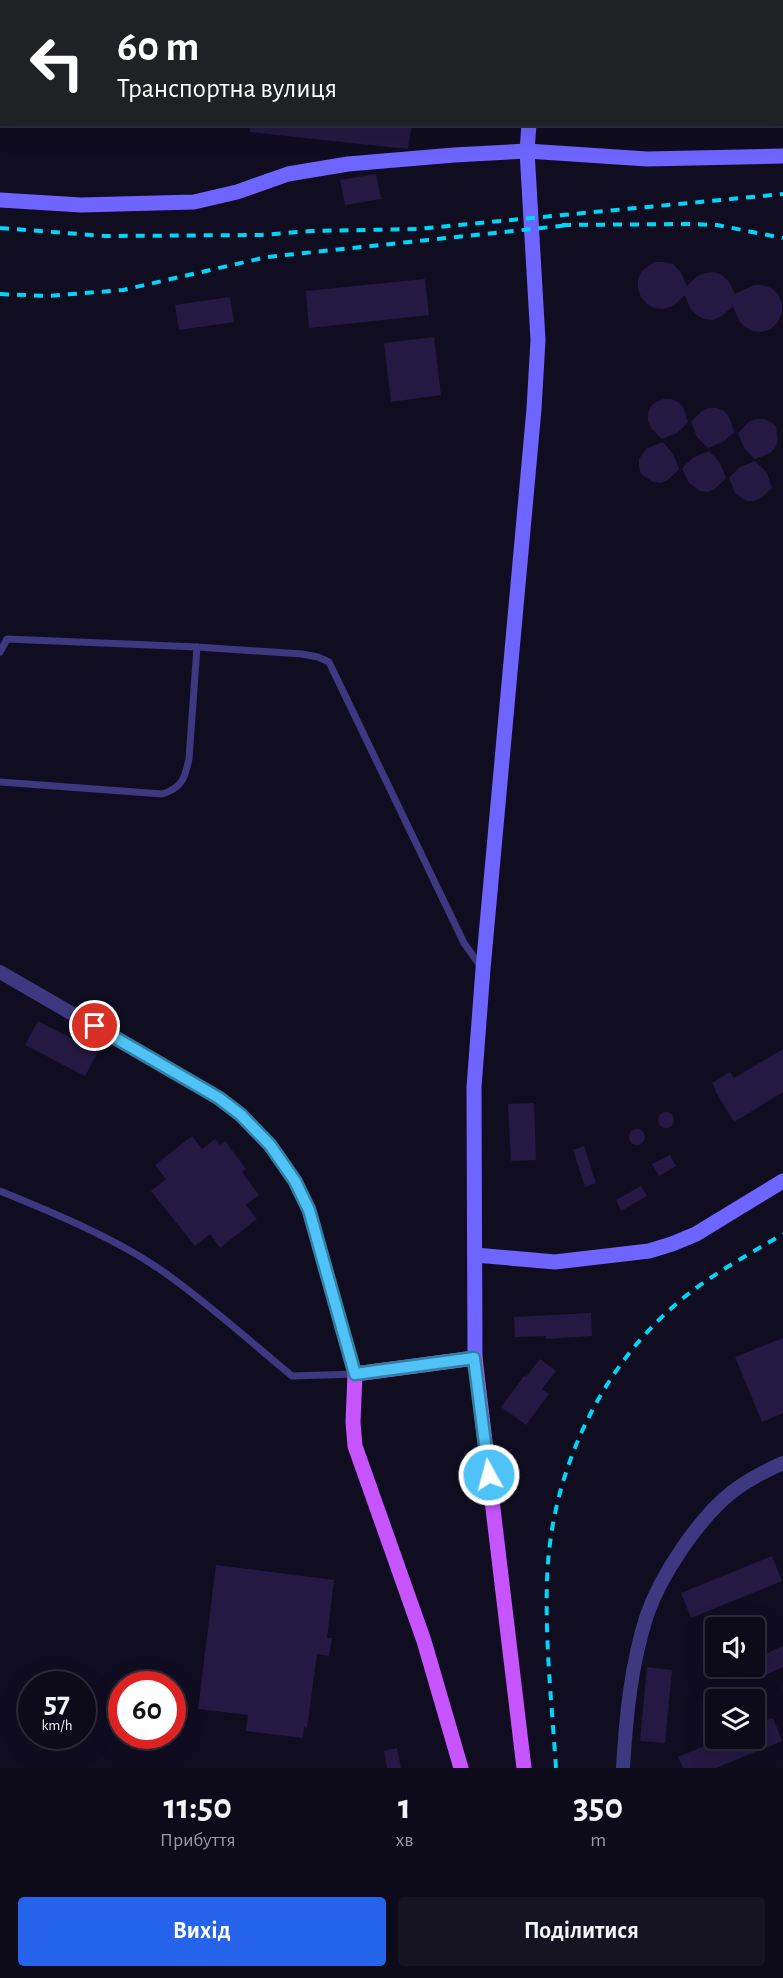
<!DOCTYPE html>
<html lang="uk">
<meta charset="utf-8">
<style>
body{margin:0;font-family:"Alegreya Sans",sans-serif;background:#161322;color:#f1f3f6;height:100vh;display:flex;flex-direction:column;font-size:22px;white-space:nowrap}
*{box-sizing:border-box;margin:0}
p{font-size:20px;color:#9a9aa2}
.icon{flex:none;width:33px;height:33px;fill:none;stroke:currentColor;stroke-width:2;stroke-linecap:round;stroke-linejoin:round}
.map{position:relative;height:1768px;overflow:hidden}
.drawer{display:flex;flex-direction:column;background:#0d0a19;flex:1}
.drawer>*{flex:none}
.hud{position:absolute;left:0px;top:0px;width:783px;height:126px;box-shadow:0 6px 24px #0002,0 0 0 2px #2d2b38;background:#202124;color:#fff;overflow:hidden}
.tools{position:absolute;left:705px;top:1617px;display:grid;gap:12px}
.tools a{display:grid;place-items:center;width:60px;height:60px;border-radius:6px;background:#0d0a19;box-shadow:0 6px 24px #0002,0 0 0 2px #2d2b38;font-size:30px}
.speed{position:absolute;left:18px;top:1671px;display:flex;gap:12px;font-size:30px;font-weight:700;text-align:center}
.speed>*{display:grid;place-content:center;width:78px;height:78px;border-radius:50%;background:#0d0a19;box-shadow:0 6px 24px #0002,0 0 0 2px #2d2b38;line-height:1}
.speed small{font-size:15px;font-weight:400}
.speed .limit{border:9px solid #d22;background:#fff;color:#111}
.pin{position:absolute;display:grid;place-items:center;width:51px;height:51px;color:#fff;margin:-26px;border:3px solid #fff;border-radius:50%;box-shadow:0 2px 6px #0007}
.me{position:absolute;width:66px;margin:-33px;rotate:353deg;stroke-linejoin:round;filter:drop-shadow(0 0 4px #0008)}
.turn{display:flex;align-items:center;gap:21px;height:126px;padding:0 18px;font-size:27px}
.turn .icon{width:78px;height:78px;stroke-width:2.5}
.turn b{display:block;font-size:42px;line-height:51px}
.eta{display:flex;justify-content:space-evenly;align-items:center;height:102px;text-align:center}
.eta b{font-size:36px;font-weight:700;line-height:42px}
.cta{display:flex;gap:12px;margin-top:auto;padding:12px 18px}
.cta a{flex:1;height:69px;border-radius:6px;background:#2563eb;color:#fff;font-size:24px;font-weight:700;line-height:69px;text-align:center}
.cta a+a{background:#161322;color:#f1f3f6}
.map>svg:first-child{display:block}
.building{fill:#231942}
.lines{fill:none;stroke-linecap:round;stroke-linejoin:round}
.lane{stroke:#3e3880;stroke-width:7}
.street{stroke:#3e3880;stroke-width:14}
.secondary{stroke:#6e64ff;stroke-width:15}
.primary{stroke:#c654ff;stroke-width:15}
.rail{stroke:#00d6f8;stroke-width:4;stroke-dasharray:9 8;stroke-linecap:butt}
.route-casing{stroke:#337fa1;stroke-width:15}
.route{stroke:#4fc3f7;stroke-width:10}
</style>
<div class="map">
<svg width="783" height="1768" viewBox="0 0 783 1768">
<rect width="100%" height="100%" fill="#110d21"/>
<g class="building">
<polygon points="250,124 412,124 408,149 250,132"/>
<polygon points="376,174 381,199 345,205 340,180"/>
<polygon points="655,262 664,262 673,264 680,271 687,286 697,276 705,273 714,272 722,275 729,282 735,294 754,285 762,285 771,288 778,294 782,303 782,313 778,322 771,329 761,332 752,331 745,327 739,321 733,306 722,316 713,320 704,319 696,315 690,308 685,295 673,306 663,309 654,308 647,304 641,297 638,289 638,280 641,272 648,266"/>
<polygon points="425,279 429,315 309,328 306,291"/>
<polygon points="230,297 234,322 179,330 175,305"/>
<polygon points="434,337 441,395 391,402 384,343"/>
<polygon points="664,399 671,399 678,402 683,407 688,422 677,433 662,439 651,428 648,421 648,413 651,406 656,402"/>
<polygon points="709,408 717,408 724,411 729,417 734,432 723,442 708,448 697,437 691,422 702,411"/>
<polygon points="757,419 764,419 771,422 776,427 778,441 775,448 770,453 755,459 744,448 738,433 750,421"/>
<polygon points="663,442 673,454 679,469 668,480 661,483 653,482 641,474 639,467 639,459 647,448"/>
<polygon points="709,451 720,463 726,478 715,489 708,492 700,491 689,483 682,468 694,457"/>
<polygon points="755,461 767,473 772,488 761,498 754,501 746,501 735,493 729,478 740,467"/>
<polygon points="38,1021 98,1052 85,1076 25,1045"/>
<polygon points="783,1049 783,1092 734,1122 715,1091 716,1090 712,1083 730,1072 734,1078"/>
<polygon points="534,1103 536,1160 511,1161 508,1104"/>
<circle cx="666" cy="1120" r="8"/>
<circle cx="637" cy="1137" r="8"/>
<polygon points="192,1136 202,1149 215,1139 220,1145 225,1141 246,1169 242,1172 259,1195 246,1205 257,1219 220,1248 210,1234 195,1246 151,1191 166,1179 155,1165"/>
<polygon points="584,1146 596,1183 585,1187 573,1150"/>
<polygon points="670,1155 676,1166 659,1176 652,1164"/>
<polygon points="641,1186 647,1196 621,1211 616,1200"/>
<polygon points="591,1313 592,1336 546,1339 546,1336 515,1337 514,1317"/>
<polygon points="783,1338 783,1413 762,1422 735,1357"/>
<polygon points="540,1359 556,1371 542,1389 549,1394 526,1425 501,1407 524,1376 526,1377"/>
<polygon points="772,1556 782,1581 691,1618 681,1593"/>
<polygon points="216,1565 334,1580 327,1638 332,1638 329,1656 317,1654 307,1728 304,1727 303,1738 246,1731 248,1715 198,1709"/>
<polygon points="783,1646 783,1667 758,1678 754,1670 754,1659"/>
<polygon points="647,1667 672,1670 665,1743 640,1741"/>
<polygon points="773,1718 782,1741 716,1768 683,1768 678,1757 723,1738 754,1738 754,1725"/>
<polygon points="397,1748 401,1768 387,1768 384,1751"/>
</g>
<g class="lines">
<g class="lane">
<polyline points="0,652 7,639 197,647 302,654 318,657 329,662 464,943 481,967"/>
<path d="M0,782L162,794C182,788 185,778 189,759L197,647"/>
<path d="M0,1191C54,1213 120,1240 168,1275C211,1306 251,1342 292,1376L355,1374"/>
</g>
<g class="street">
<polyline points="0,972 218,1098 241,1115 270,1145 295,1181 309,1210 355,1374"/>
<path d="M623,1768C626,1717 631,1664 647,1615C661,1575 698,1519 732,1492C747,1480 765,1471 783,1463"/>
</g>
<g class="secondary">
<polyline points="545,2 545,0"/>
<polyline points="0,200 81,205 194,202 237,192 288,174 348,164 454,155 527,151 647,159 783,156"/>
<polyline points="475,1255 555,1262 649,1251 672,1244 696,1234 783,1181"/>
<polyline points="475,1358 474,1087 483,969 534,409 538,340 527,151 529,124"/>
</g>
<polyline class="primary" points="461,1768 424,1641 355,1446 353,1422 355,1374 475,1358 524,1768"/>
<g class="rail">
<polyline points="562,225 687,224 717,225 783,238"/>
<polyline points="0,228 105,236 262,235 311,231 417,229 783,194"/>
<polyline points="0,294 47,296 123,290 267,257 570,225"/>
<path d="M556,1768C552,1706 545,1644 547,1581C550,1473 601,1363 687,1295C716,1272 751,1253 783,1234"/>
</g>
</g>
<g class="lines">
<defs>
<polyline id="route" points="95,1026 219,1098 241,1115 270,1145 295,1181 309,1210 355,1374 474,1358 489,1475"/>
</defs>
<use href="#route" class="route-casing"/>
<use href="#route" class="route"/>
</g>
</svg>
<div class="tools">
<a><svg class="icon" aria-label="sound" viewBox="0 0 24 24"><path d="M4 9h4l5-4v14l-5-4H4zM17 9q2 3 0 6"/></svg></a>
<a><svg class="icon" aria-label="layers" viewBox="0 0 24 24"><path d="M12 4l9 5-9 5-9-5zM3 14l9 5 9-5"/></svg></a>
</div>
<div class="speed"><div>57<small>km/h</small></div><div class="limit">60</div></div>
<div class="pin" style="left:95px;top:1026px;background:#d93025"><svg class="icon" aria-label="arrive" viewBox="0 0 24 24"><path d="M6 21V4h12l-3 4 3 4H6"/></svg></div>
<svg class="me" style="left:489px;top:1475px" viewBox="-20 -20 40 40"><circle r="17" fill="#4fc3f7" stroke="#fff" stroke-width="3"/><path d="M0-11L8 9 0 5-8 9z" fill="#fff"/></svg>
<div class="hud">
<div class="turn"><svg class="icon" aria-label="left" viewBox="0 0 24 24"><path d="M17 20v-9H6M10 6l-5 5 5 5"/></svg><div><b>60 m</b>Транспортна вулиця</div></div>
</div>
</div>
<section class="drawer">
<div class="eta">
<div><b>11:50</b><p>Прибуття</p></div>
<div><b>1</b><p>хв</p></div>
<div><b>350</b><p>m</p></div>
</div>
<div class="cta"><a>Вихід</a><a>Поділитися</a></div>
</section>
